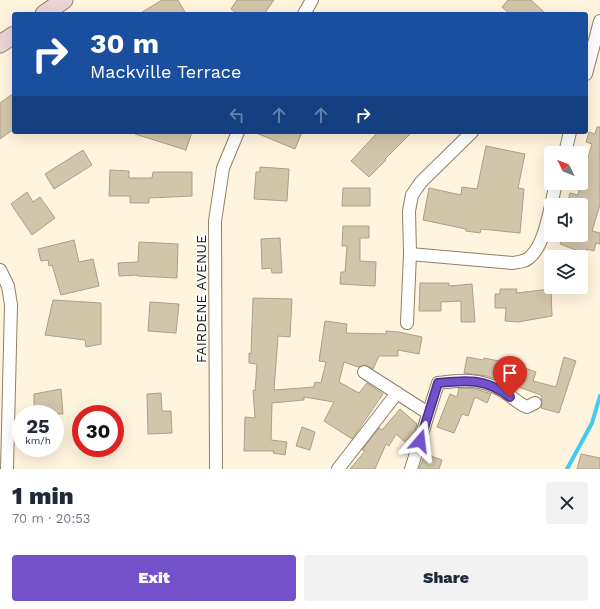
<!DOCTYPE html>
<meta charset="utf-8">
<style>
body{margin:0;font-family:"Work Sans",sans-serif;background:#f2f2f3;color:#1f2937;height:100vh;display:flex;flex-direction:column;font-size:15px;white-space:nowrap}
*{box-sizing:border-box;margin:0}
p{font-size:13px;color:#747a83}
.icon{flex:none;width:22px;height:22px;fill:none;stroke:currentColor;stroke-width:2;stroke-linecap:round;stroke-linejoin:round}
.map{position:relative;height:469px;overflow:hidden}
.panel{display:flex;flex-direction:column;background:#fff;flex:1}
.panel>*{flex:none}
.banner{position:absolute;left:12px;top:12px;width:576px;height:122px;border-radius:4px;box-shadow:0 4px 16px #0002;background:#1a4fa0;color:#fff;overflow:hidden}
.needle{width:26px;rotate:313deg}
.buttons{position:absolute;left:544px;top:146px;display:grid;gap:8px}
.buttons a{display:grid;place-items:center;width:44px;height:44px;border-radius:4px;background:#fff;box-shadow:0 4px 16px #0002;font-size:20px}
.speed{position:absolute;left:12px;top:405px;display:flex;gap:8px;font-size:20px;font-weight:700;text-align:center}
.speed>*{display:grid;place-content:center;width:52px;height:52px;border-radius:50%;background:#fff;box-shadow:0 4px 16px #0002;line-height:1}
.speed small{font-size:10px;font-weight:400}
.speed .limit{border:6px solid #d22;background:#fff;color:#111}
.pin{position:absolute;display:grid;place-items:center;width:34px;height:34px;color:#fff;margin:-41px -17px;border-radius:50% 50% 50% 0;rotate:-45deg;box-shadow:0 0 4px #0007}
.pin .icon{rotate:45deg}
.me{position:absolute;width:44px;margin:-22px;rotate:17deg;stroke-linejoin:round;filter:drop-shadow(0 0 3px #0008)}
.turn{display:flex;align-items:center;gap:14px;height:84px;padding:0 12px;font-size:18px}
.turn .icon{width:52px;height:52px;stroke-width:2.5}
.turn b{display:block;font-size:28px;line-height:34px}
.lanes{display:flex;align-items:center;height:38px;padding:0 12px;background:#0003;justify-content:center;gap:20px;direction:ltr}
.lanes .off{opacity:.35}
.round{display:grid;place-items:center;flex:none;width:42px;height:42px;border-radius:4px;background:#f2f2f3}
.summary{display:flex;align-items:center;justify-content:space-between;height:68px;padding:0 12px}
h1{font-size:24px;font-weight:800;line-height:30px}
.button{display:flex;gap:8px;margin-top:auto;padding:8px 12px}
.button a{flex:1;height:46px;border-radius:4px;background:#7251cb;color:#fff;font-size:16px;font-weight:800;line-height:46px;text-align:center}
.button a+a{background:#f2f2f3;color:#1f2937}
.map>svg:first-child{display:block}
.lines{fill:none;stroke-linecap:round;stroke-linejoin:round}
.stream{stroke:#41caf2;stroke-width:4}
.building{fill:#d1c5aa;stroke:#aba085}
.street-casing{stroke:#8d8168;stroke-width:14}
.secondary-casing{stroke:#8d8168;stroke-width:19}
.street{stroke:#fff;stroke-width:12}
.secondary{stroke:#ecd4d6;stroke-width:17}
.route-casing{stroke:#4a3584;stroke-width:10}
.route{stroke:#7251cb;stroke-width:7}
.labels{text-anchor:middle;stroke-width:3.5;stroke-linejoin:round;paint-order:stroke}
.street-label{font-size:14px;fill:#231e14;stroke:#fff}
</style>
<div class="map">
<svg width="600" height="469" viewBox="0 0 600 469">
<rect width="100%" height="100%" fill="#fff4de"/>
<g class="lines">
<polyline class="stream" points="567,469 592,423 600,396"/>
</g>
<g class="building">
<polygon points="162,0 178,0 186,14 139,14"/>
<polygon points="237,0 274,0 264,14 238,14 231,9"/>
<polygon points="508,0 531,0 546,14 510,14 502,7"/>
<polygon points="14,93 14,129 0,139 0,103"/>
<polygon points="597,127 600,127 600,205 592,231 600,233 600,244 596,243 594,251 587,249 584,258 581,257 581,252 560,244 563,235 581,235 581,205 567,205 570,193 578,195 581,183 581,167 585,168 592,144 586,142 589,132 595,134"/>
<polygon points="135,132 192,132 186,150 135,134"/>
<polygon points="254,132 302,132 295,149"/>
<polygon points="378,132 412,132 385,159 386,160 369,177 351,161"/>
<polygon points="486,146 525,154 518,188 524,189 520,233 481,229 480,233 466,231 466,229 423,220 429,188 461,195 462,187 477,189"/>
<polygon points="83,150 92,165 54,189 45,174"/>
<polygon points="260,167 289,169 287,201 254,199 256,172 260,172"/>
<polygon points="110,170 129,171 129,178 152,178 153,172 192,172 192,196 149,198 149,203 130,203 130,196 109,196"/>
<polygon points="343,188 370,188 370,206 342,206"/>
<polygon points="27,192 33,202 40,197 55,218 32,235 11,204"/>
<polygon points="343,226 369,226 369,238 360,238 360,261 376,262 375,286 340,284 341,272 345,272 347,246 342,246"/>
<polygon points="280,238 282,273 272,273 271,268 262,269 261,239"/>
<polygon points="74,240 79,262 93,259 99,286 61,295 52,265 49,266 48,260 41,261 38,249"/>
<polygon points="139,242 178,244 177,278 137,276 137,275 119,276 118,263 138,262"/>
<polygon points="420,283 449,283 449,286 472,284 475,322 461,322 461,301 441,302 441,311 419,311"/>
<polygon points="500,289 517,289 516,293 551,289 552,316 518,322 505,321 506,308 495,308 495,294 500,294"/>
<polygon points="253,298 292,299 290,337 278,336 274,390 314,387 315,382 321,383 326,362 319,361 325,321 347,324 346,333 386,334 386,331 399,332 422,337 419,354 398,350 398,356 379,356 373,369 365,365 358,367 344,362 339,382 359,393 367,383 383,394 352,439 324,421 334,402 304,397 304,400 272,403 271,440 287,442 285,455 273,453 274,451 244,451 245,417 255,418 253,390 255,391 257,364 249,363 249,353 251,354"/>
<polygon points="53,300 101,303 101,344 86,347 85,340 45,335"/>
<polygon points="150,302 179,304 176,333 148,331"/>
<polygon points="467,357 483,360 484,358 504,362 521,369 522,367 536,372 533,381 556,387 564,357 576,361 559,413 541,408 542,403 541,395 487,376 464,373"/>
<polygon points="459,388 476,389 491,394 487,403 475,397 468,416 462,414 454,433 437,427 450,394 457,397"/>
<polygon points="61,389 63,414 34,414 34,394"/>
<polygon points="161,393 162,411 171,411 172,433 148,434 147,394"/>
<polygon points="400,409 417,424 415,431 405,442 396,434 389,446 386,444 375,469 350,469 365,451 362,450 379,428 382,430"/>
<polygon points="302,427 315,432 310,450 296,446"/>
<polygon points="425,454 442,460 439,469 419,469"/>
<polygon points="581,454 600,458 600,469 577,469"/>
</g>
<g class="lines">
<defs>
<g id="street">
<polyline points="304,14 312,0"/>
<polyline points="586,74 600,21"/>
<polyline points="565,153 570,132"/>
<path d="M410,254L512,263C519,262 526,262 531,256C546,242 551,203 556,183"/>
<polyline points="0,270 8,286 11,305 7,469"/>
<polyline points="407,323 410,254 409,211 412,195 421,182 472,132"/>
<polyline points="364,372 428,413"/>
<polyline points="216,469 215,221 223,168 238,132"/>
<polyline points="338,469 397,393"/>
<path d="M411,469L438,383C462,380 478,378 501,390C511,395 517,403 527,407L535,403"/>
</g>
<g id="secondary">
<polyline points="44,14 64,0"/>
<polyline points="0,44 14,35"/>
</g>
</defs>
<use href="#street" class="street-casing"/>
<use href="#secondary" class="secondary-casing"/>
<use href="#street" class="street"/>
<use href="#secondary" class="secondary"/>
</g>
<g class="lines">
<defs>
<path id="route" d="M420,441L438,383C466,380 486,378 510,397"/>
</defs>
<use href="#route" class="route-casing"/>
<use href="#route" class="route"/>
</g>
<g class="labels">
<g class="street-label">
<text transform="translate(201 299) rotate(-90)" y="5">FAIRDENE AVENUE</text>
</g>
</g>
</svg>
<div class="buttons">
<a><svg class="needle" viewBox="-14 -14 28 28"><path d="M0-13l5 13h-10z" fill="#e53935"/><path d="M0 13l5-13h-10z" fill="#747a83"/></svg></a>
<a><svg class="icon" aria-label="sound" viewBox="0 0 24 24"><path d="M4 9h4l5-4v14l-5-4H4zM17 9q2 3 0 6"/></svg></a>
<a><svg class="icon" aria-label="layers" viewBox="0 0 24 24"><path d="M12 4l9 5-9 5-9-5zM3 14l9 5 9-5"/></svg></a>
</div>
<div class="speed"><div>25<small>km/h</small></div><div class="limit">30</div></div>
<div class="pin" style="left:510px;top:397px;background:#d93025"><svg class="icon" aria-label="arrive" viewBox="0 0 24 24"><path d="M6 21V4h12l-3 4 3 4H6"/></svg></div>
<svg class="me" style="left:420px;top:441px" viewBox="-20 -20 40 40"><path d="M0-17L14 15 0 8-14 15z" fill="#7251cb" stroke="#fff" stroke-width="4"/></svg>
<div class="banner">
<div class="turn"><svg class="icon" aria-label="right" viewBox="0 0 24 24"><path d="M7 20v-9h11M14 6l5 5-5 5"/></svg><div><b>30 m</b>Mackville Terrace</div></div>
<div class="lanes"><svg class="icon off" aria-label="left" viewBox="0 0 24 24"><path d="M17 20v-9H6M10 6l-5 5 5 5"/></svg><svg class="icon off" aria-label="ahead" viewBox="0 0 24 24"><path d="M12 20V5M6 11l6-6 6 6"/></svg><svg class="icon off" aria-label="ahead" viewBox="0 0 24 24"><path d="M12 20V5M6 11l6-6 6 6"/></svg><svg class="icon" aria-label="right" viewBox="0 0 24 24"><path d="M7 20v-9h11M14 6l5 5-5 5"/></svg></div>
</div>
</div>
<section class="panel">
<div class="summary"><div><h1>1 min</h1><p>70 m · 20:53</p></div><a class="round"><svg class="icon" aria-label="close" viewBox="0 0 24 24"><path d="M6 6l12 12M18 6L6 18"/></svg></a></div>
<div class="button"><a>Exit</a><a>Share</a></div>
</section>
